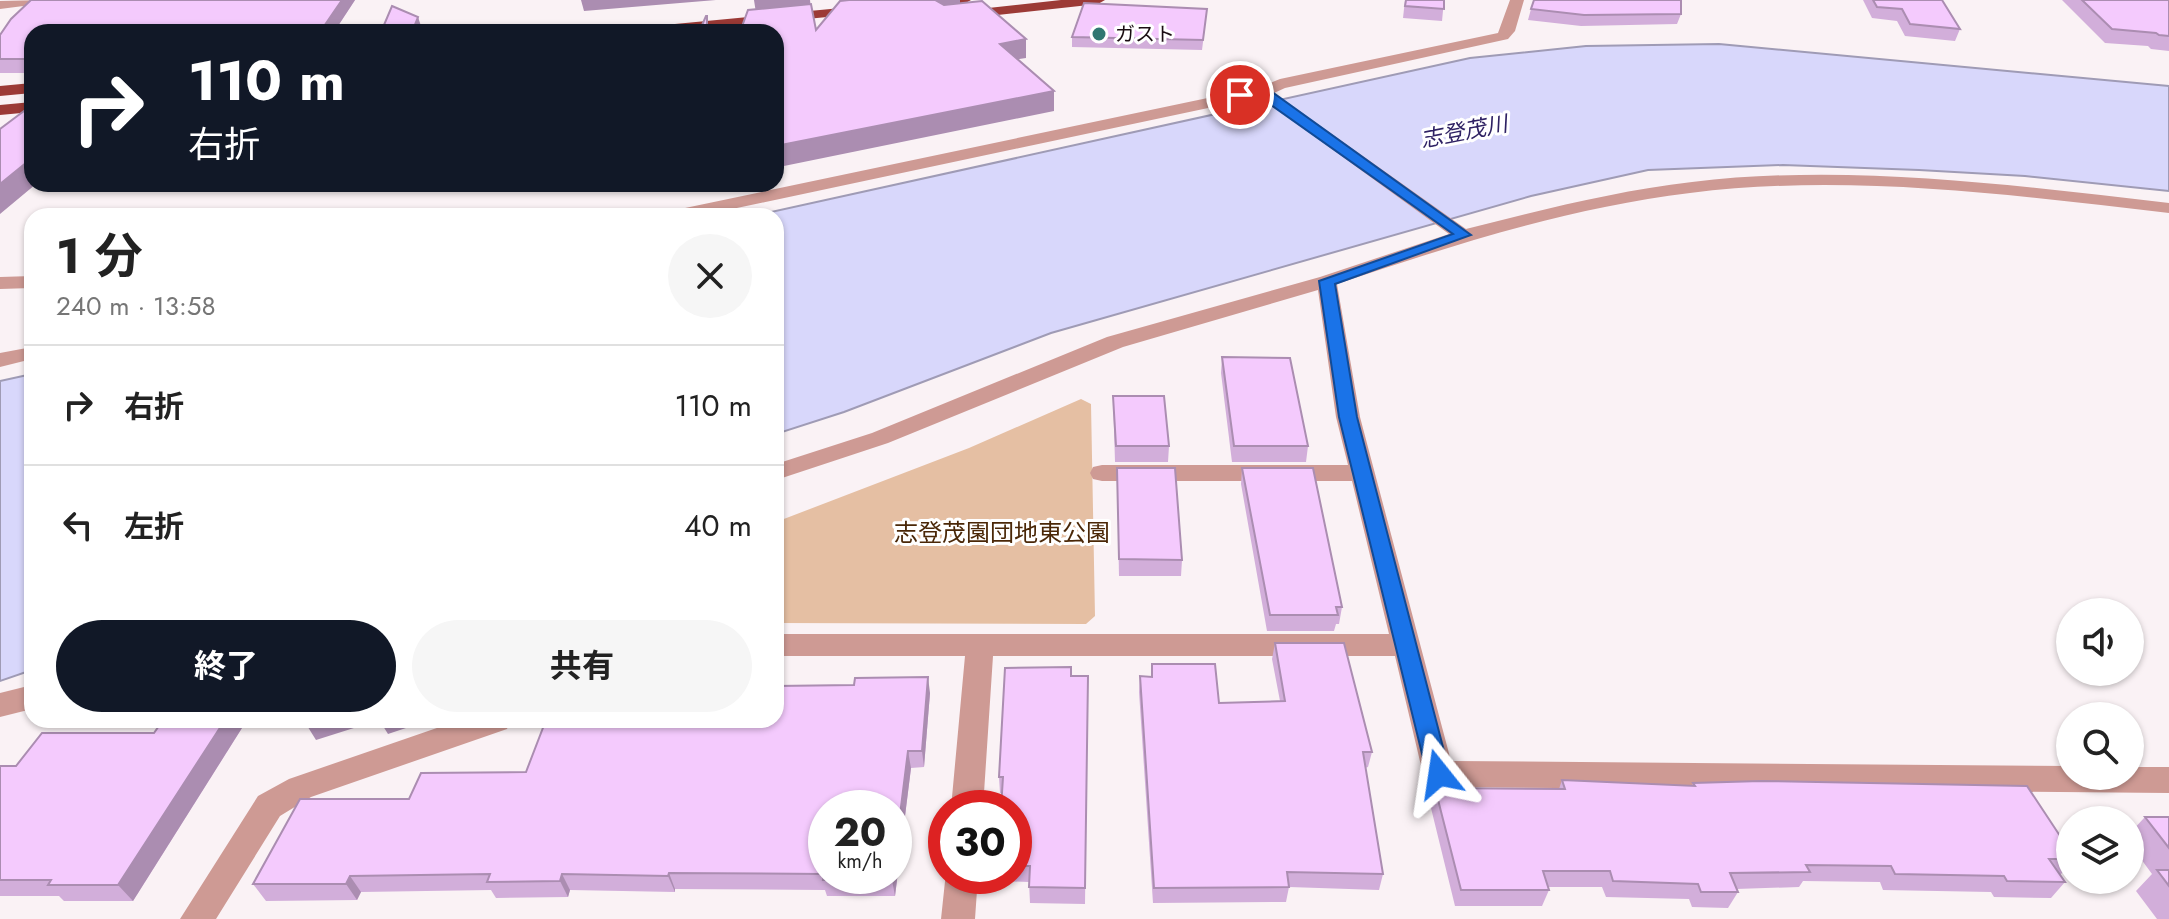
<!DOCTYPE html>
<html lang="ja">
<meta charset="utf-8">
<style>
body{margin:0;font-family:Jost,"Noto Sans JP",sans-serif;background:#f6f6f6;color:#222;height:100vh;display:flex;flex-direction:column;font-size:30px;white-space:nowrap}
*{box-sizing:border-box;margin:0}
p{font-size:26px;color:#767676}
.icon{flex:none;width:44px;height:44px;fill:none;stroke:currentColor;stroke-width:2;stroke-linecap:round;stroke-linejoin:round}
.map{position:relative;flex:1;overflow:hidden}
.panel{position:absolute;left:24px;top:208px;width:760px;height:520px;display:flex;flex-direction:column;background:#fff;border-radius:24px;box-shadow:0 2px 6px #0004}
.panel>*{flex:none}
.guide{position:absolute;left:24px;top:24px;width:760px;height:168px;border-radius:24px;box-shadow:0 2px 6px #0004;background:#111827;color:#fff;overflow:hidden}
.fabs{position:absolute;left:2056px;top:598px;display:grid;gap:16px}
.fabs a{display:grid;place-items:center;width:88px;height:88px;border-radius:50%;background:#fff;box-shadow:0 2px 6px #0004;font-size:40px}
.speed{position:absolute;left:808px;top:790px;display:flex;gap:16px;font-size:40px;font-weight:700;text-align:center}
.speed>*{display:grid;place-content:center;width:104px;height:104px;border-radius:50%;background:#fff;box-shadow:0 2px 6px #0004;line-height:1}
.speed small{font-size:20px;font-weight:400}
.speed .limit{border:12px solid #d22;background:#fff;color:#111}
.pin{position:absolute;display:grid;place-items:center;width:68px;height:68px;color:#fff;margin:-34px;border:4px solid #fff;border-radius:50%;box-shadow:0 2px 8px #0007}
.me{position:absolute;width:88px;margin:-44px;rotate:345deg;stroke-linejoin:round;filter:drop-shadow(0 0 6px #0008)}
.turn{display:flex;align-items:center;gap:28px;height:168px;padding:0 32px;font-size:36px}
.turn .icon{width:104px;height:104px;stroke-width:2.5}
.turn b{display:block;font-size:56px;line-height:68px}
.round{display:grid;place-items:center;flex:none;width:84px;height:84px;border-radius:42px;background:#f6f6f6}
.head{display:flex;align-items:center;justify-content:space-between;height:136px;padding:0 32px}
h1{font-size:48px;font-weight:700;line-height:60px}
.button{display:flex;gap:16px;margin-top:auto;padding:16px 32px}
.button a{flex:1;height:92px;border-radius:48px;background:#111827;color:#fff;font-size:32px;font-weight:700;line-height:92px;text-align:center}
.button a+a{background:#f6f6f6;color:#222}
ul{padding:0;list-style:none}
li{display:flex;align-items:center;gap:24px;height:120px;padding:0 32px;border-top:2px solid #e0e0e0}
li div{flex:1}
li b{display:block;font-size:30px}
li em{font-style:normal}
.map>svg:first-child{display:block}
.green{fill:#e5bfa3}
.water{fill:#d8d7fb;stroke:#9f9bb5;stroke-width:2}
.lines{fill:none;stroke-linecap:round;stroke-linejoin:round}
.minor{fill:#ce9a94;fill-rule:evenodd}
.trunk{fill:#9c3a36;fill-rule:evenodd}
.wall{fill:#d2aeda}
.shaded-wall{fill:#ab8db1}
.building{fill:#f4cafd;stroke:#ab8db1;stroke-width:2}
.route{fill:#1a73e8;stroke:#114b97;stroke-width:2}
.poi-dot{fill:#2f7771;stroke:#fff;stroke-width:3}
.labels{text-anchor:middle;stroke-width:6;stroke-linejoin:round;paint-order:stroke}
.far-poi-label{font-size:20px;fill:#1b0e13;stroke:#fff;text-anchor:start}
.far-water-label{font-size:22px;font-style:italic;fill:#2e2163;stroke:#fff}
.park-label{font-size:24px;fill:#4a2707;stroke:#fff}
</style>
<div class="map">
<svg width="2169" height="919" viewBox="0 0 2169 919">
<rect width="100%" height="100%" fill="#faf2f5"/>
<polygon class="green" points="1081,399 1091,404 1095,616 1086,624 776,623 776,522 969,448"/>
<g class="water">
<polygon points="1719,44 2169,86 2169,191 2025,176 1919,170 1783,165 1648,170 1531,196 1051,333 844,412 776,434 776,216 753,216 1470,58 1586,46"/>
<polygon points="32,374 32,670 0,681 0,381"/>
</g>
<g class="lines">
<g class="minor">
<polygon points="46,0 39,4 0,9 0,1"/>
<path d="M1510,0H1524L1515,31L1508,39L1285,88L1274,93L1466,229C1541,210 1615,191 1692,182C1849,163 2012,185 2169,203V213C2012,195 1848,173 1690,193C1568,208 1453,245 1337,284L1360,417L1451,761L2070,766V776H2130V767H2169V793L1439,787L1428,783L1423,774L1395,656H993L983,808H951L965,656H776V634H1389L1352,481H1102L1093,479L1090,473L1093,467L1102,465H1348L1336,417L1318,290L1123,347L888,443L776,480V464L872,433L1107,337L1320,277L1449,234L1260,97L699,216H664L666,212L1260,87L1280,79L1498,33Z"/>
<polygon points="32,276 32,288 0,289 0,277"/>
<polygon points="32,347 32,359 0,367 0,353"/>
<polygon points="32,685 32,709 0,717 0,693"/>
<polygon points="460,720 511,720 507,729 311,797 280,816 216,919 180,919 258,796 289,779"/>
<polygon points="946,872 946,876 978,876 975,919 941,919"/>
</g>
<g class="trunk">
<polygon points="926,0 971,0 964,4 921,7 919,4"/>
<polygon points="1061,0 1105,0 1098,4 961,19 954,15 961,11"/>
<polygon points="862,6 869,10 867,13 677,32 626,32 633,28"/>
<polygon points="32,83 32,93 0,96 0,86"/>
<polygon points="32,102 32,112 0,115 0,105"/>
</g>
</g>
<g class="wall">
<polygon points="31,0 355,0 334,32 32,32 32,73 0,73 0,35"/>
<polygon points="1405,0 1444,0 1442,21 1403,18"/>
<polygon points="1863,0 1942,0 1960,29 1955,41 1905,36 1897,21 1872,18"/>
<polygon points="2062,0 2169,0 2169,51 2151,49 2148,46 2105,43"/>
<polygon points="1207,9 1202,50 1072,47 1072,37"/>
<polygon points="1531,9 1681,14 1677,24 1581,26 1528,20"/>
<polygon points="1222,357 1308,446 1306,462 1232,462 1221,373"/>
<polygon points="1113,396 1169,446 1168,462 1115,462"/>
<polygon points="1117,468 1182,560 1181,576 1119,576"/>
<polygon points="1242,468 1342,607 1339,624 1336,624 1334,631 1267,631 1241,484"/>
<polygon points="1275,643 1372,752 1368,767 1365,768 1383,874 1379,890 1289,887 1286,902 1153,903 1139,692 1140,676 1151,677 1152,664 1219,703 1280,701 1272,659"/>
<polygon points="1071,676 1088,676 1085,904 1030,903 1029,882 998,881 997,876 1014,876 1014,808 1002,793 1000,793 999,777"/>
<polygon points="930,693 924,767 911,768 895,896 827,896 825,890 675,889 675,892 570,890 568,897 496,898 491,890 361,892 357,900 266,901 253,884 409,799 526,772"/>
<polygon points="163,720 247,720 133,901 64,901 59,896 0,896 0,766 16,766 154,733"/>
<polygon points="1562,780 1692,786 1693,783 2070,851 2070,865 2060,875 2065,882 2051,898 1994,897 1991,892 1883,890 1880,882 1803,881 1799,887 1736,889 1738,892 1728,908 1692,907 1689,899 1606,897 1602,887 1548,887 1549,890 1542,906 1455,906 1430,804 1435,788 1559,789"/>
<polygon points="2145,817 2169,817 2169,919 2157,919 2136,891 2152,874 2130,844 2130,833"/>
</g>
<g class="shaded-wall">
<polygon points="342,0 355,0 334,32 320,32"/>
<polygon points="581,0 716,0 584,11"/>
<polygon points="754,0 810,0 811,8 756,13"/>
<polygon points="934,0 960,0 960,7 944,9"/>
<polygon points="418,17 423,32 412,32"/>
<polygon points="1026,39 1026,58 1001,62 1000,44"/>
<polygon points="1054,91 1054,111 779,167 776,146"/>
<polygon points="32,158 32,184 36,184 0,214 0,184"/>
<polygon points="642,184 671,184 643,187"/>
<polygon points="928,677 930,693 924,767 922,751"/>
<polygon points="225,720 247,720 133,901 118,885"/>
<polygon points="317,720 376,720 376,721 316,740 306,724"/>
<polygon points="400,720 423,720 424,722 388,734 383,726"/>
<polygon points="908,751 911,768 895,896 892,880 892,876 894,876 894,863"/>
<polygon points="669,873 675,889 675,892 668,876"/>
<polygon points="562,874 570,890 568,897 560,881"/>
<polygon points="350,876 361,892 357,900 346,884"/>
</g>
<g class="building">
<polygon points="31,0 342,0 320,32 32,32 32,59 0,59 0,35 11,19"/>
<polygon points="849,0 935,0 944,5 982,1 1026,39 1000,44 1054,91 776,146 776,32 740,32 748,10 811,4 816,30 840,1"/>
<polygon points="1406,0 1444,0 1444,9 1405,6"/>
<polygon points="1534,0 1681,0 1681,14 1584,15 1531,9"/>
<polygon points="1873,0 1942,0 1960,29 1910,24 1902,9 1877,7"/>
<polygon points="2082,0 2169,0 2169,36 2159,35 2156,33 2112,29"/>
<polygon points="1084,3 1207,9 1203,40 1072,37"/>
<polygon points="392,6 418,17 412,32 381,32"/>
<polygon points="706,16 707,16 707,32 699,32"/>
<polygon points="28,108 32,108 32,158 0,184 0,129"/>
<polygon points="1222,357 1290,358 1308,446 1234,446"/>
<polygon points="1113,396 1164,396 1169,446 1116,446"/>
<polygon points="1117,468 1175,468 1182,560 1119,559"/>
<polygon points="1242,468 1313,468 1342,607 1336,607 1338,615 1270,615"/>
<polygon points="1275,643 1344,643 1372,752 1363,752 1383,874 1287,872 1289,887 1154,888 1140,676 1152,677 1152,664 1215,664 1219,703 1285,701"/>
<polygon points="1071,667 1071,676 1088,676 1085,888 1029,887 1030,866 1014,866 1014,808 1001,808 1003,777 999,777 1005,668"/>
<polygon points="928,677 922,751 908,751 894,863 894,808 826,808 826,876 892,876 892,880 823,880 824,874 669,873 668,876 562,874 560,881 487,882 490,874 350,876 346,884 253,884 300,799 409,799 421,773 526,772 546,720 776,720 776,686 854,685 855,678"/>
<polygon points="163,720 225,720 118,885 48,885 51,880 0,880 0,766 16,766 42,733 154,733"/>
<polygon points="306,720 317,720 306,724"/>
<polygon points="383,720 400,720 383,726"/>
<polygon points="1562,780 1695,786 1693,783 1761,781 2027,786 2070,851 2070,859 2049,859 2065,882 2007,881 2004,876 1895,874 1891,866 1806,865 1810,872 1730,873 1738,892 1701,892 1698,884 1613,881 1610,871 1543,871 1549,890 1461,890 1435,788 1565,789"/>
<polygon points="2145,817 2169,817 2169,848"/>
<polygon points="2157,870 2169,870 2169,886"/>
</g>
<polygon class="route" points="1265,87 1471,235 1335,284 1357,417 1450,774 1447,781 1439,784 1430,781 1427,774 1339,417 1319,281 1453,234 1264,100 1261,95 1240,99 1234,95"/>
<circle class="poi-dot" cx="1099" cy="34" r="8"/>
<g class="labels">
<g class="far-poi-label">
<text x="1115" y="41">ガスト</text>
</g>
<g class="far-water-label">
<text transform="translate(1464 131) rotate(-11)" y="8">志登茂川</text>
</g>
<g class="park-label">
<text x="1002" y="541">志登茂園団地東公園</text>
</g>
</g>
</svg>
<div class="fabs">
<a><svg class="icon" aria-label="sound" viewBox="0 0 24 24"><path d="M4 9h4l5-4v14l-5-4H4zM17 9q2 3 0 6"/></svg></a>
<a><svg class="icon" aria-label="search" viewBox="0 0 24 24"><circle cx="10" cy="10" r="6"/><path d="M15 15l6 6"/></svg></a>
<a><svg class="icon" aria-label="layers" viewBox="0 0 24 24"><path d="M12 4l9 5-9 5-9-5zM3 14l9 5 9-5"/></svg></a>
</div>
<div class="speed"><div>20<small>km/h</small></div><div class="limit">30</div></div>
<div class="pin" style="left:1240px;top:95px;background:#d93025"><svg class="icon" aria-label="arrive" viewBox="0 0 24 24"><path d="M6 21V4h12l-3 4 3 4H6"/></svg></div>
<svg class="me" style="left:1439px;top:774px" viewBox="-20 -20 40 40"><path d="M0-17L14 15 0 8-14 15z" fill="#1a73e8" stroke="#fff" stroke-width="4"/></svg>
<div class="guide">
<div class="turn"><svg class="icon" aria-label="right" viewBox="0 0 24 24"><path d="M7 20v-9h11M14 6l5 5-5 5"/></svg><div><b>110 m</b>右折</div></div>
</div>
<section class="panel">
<div class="head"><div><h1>1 分</h1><p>240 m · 13:58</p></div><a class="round"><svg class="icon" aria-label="close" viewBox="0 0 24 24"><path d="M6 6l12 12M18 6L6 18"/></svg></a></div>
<ul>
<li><svg class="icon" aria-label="right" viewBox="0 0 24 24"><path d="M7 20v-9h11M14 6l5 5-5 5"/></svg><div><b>右折</b></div><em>110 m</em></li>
<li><svg class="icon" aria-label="left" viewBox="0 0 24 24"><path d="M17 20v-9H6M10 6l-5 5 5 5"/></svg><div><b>左折</b></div><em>40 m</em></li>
</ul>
<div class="button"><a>終了</a><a>共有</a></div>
</section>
</div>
